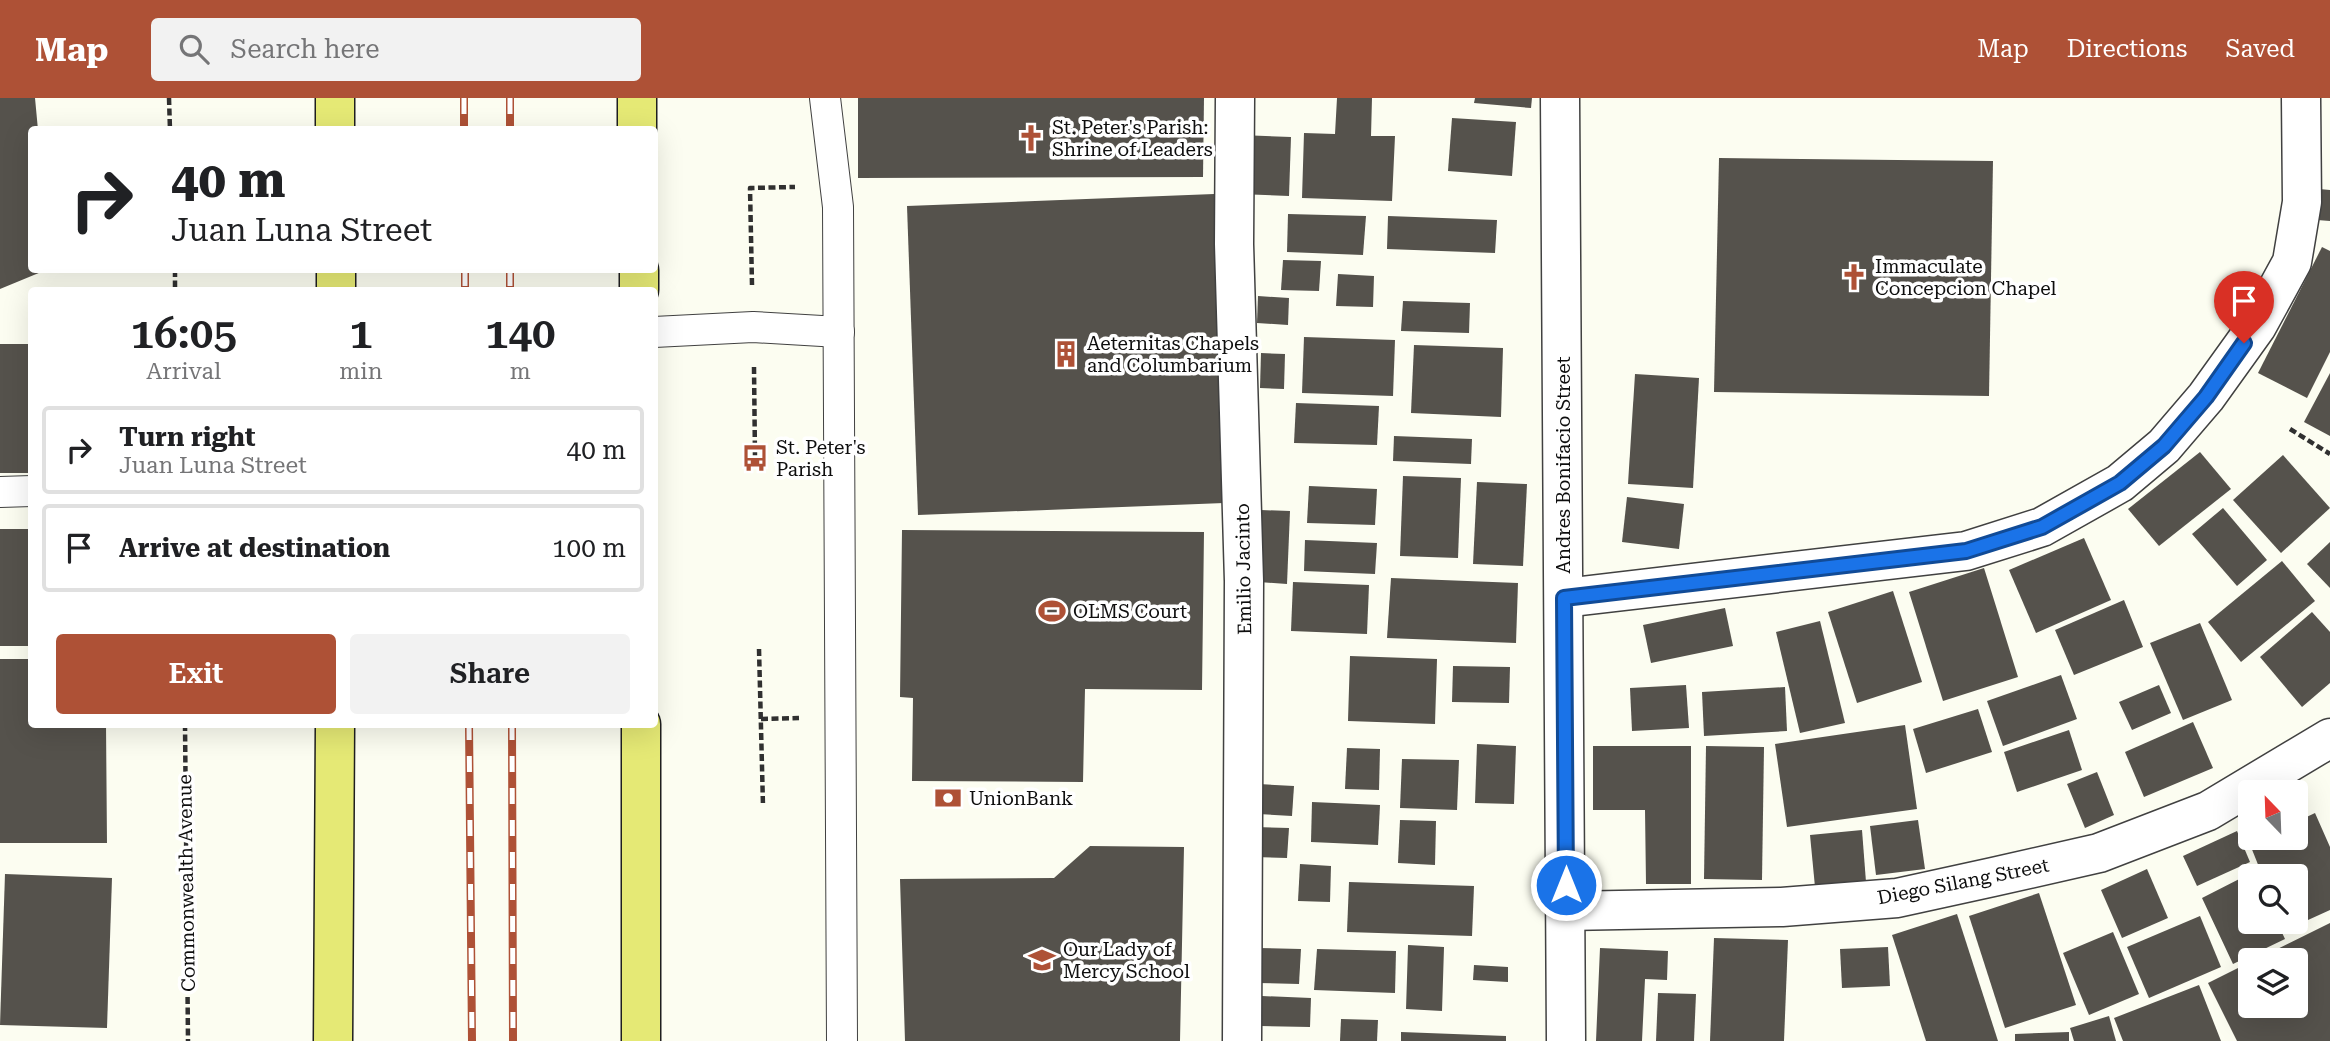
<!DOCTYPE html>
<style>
body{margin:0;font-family:"Roboto Serif",serif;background:#f2f2f2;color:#202124;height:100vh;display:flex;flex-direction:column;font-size:26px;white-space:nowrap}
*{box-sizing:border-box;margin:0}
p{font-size:23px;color:#757577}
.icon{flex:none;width:38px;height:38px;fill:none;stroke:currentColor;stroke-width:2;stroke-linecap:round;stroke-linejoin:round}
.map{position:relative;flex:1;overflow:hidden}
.panel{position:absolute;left:28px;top:189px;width:630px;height:441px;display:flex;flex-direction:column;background:#fff;border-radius:7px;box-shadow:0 7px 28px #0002}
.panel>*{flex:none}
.top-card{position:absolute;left:28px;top:28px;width:630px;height:147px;border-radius:7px;box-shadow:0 7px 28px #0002;background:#fff;color:#202124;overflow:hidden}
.needle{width:46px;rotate:337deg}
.fabs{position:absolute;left:2238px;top:682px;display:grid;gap:14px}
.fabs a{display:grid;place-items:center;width:70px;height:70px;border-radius:7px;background:#fff;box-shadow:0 7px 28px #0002;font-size:35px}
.pin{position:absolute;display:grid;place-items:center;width:60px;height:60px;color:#fff;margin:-72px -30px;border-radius:50% 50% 50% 0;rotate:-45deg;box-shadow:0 0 7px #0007}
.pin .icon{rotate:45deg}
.me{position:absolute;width:77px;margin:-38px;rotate:0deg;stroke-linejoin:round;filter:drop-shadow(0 0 5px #0008)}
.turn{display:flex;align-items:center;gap:24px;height:147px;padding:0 28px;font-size:32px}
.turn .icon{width:91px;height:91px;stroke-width:2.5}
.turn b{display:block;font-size:49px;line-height:60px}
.eta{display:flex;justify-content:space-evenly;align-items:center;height:119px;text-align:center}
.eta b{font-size:42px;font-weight:600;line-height:49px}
.action{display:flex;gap:14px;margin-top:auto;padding:14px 28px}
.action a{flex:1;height:80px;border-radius:7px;background:#ae5136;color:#fff;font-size:28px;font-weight:600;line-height:80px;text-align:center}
.action a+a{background:#f2f2f2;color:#202124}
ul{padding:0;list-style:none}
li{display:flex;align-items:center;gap:21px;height:88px;margin:0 14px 10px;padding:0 14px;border:4px solid #e0e0e0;border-radius:7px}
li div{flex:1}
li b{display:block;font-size:26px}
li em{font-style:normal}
header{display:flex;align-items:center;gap:42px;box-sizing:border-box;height:98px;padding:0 35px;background:#ae5136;color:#fff}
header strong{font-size:33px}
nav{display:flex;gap:38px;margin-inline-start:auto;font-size:24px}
.search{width:490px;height:63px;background:#f2f2f2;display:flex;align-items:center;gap:18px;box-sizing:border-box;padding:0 24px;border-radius:7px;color:#757577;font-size:26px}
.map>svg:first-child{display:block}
.building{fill:#55524c}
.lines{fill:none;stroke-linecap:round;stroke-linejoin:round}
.service-casing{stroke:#414141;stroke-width:32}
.minor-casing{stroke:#414141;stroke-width:41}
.primary-casing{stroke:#1f1f1f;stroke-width:41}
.path{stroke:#303030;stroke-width:4.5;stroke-dasharray:7 3.5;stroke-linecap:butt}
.service{stroke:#fff;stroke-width:30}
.minor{stroke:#fff;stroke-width:38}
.primary{stroke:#e5e975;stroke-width:38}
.rail-casing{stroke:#ae5136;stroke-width:8}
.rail{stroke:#fff;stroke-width:5;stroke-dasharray:16;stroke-linecap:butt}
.route-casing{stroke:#114b97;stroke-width:18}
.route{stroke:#1a73e8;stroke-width:12}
.labels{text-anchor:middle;stroke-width:7;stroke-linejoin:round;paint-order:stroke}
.poi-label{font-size:19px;fill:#0e0e0e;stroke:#fff;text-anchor:start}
.street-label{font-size:19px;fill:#0e0e0e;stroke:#fff}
</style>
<header>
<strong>Map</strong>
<div class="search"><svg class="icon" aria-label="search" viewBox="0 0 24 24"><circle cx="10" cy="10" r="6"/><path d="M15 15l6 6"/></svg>Search here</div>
<nav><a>Map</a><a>Directions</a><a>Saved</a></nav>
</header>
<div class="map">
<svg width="2330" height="943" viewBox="0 0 2330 943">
<rect width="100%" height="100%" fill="#fcfdf1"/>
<g class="building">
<polygon points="0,0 35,0 38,32 32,32 32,172 46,172 0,191"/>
<polygon points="858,0 1204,0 1203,79 858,80"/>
<polygon points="1337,0 1372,0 1371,38 1395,38 1392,103 1302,100 1304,35 1335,36"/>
<polygon points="1475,0 1532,0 1531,10 1474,5"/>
<polygon points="1452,20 1516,24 1512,78 1448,73"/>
<polygon points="1240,37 1291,39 1289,98 1238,96"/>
<polygon points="1719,60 1993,63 1989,298 1714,294"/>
<polygon points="2319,91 2330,92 2330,123 2317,122"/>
<polygon points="1214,96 1224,405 918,417 907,108"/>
<polygon points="1288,116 1366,118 1363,157 1287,154"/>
<polygon points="1388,118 1497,122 1495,155 1387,151"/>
<polygon points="2322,149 2330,153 2330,254 2307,300 2258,275"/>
<polygon points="1283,162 1321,163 1319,193 1281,192"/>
<polygon points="1338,176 1374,178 1373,209 1336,208"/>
<polygon points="1258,198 1289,200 1288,227 1257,225"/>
<polygon points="1403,203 1470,205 1469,235 1401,233"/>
<polygon points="1304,239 1395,242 1393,298 1302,295"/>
<rect x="0" y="246" width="32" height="129"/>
<polygon points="1414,247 1503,250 1501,319 1411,315"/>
<polygon points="1261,255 1285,256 1284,291 1260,290"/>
<polygon points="2330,275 2330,338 2304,324"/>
<polygon points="1635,276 1699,280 1693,390 1628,386"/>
<polygon points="1296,305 1379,308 1377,347 1294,345"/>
<polygon points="1394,338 1472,341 1471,366 1393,363"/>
<polygon points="2200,354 2231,391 2159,448 2128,411"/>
<polygon points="2283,357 2330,410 2281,455 2233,402"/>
<polygon points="1403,378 1461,380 1458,460 1400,458"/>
<polygon points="1477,384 1527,386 1523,468 1473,466"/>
<polygon points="1309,388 1377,391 1375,427 1307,425"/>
<polygon points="1627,399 1684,406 1679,451 1622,444"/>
<polygon points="2223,410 2267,462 2237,488 2192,436"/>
<polygon points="1261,412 1290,413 1287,486 1259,484"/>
<rect x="0" y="431" width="32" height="117"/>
<polygon points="902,432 1204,434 1202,592 1085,591 1083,684 912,683 913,600 900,599"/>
<polygon points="2084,440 2111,502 2036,535 2009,472"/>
<polygon points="1305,442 1377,445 1375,476 1304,473"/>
<polygon points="2330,444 2330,490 2307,466"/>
<polygon points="2282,463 2315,503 2241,564 2208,524"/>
<polygon points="1984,470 2018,579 1943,603 1909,494"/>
<polygon points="1391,480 1518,485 1516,545 1387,540"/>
<polygon points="1293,484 1369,487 1367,536 1291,533"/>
<polygon points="1893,493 1922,584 1857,605 1828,514"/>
<polygon points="2124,502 2143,549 2074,577 2055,532"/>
<polygon points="1725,510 1733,548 1651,565 1643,527"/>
<polygon points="2312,514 2330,534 2330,585 2302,609 2260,559"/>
<polygon points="1820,523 1845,625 1800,635 1776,534"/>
<polygon points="2200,525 2232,602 2183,622 2150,545"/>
<polygon points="1350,558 1437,561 1435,626 1348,623"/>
<polygon points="0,561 32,561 32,626 106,626 107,745 0,745"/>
<polygon points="1453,568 1510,569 1509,605 1452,604"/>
<polygon points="2061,577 2077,621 2003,648 1987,603"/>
<polygon points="1686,587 1689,630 1632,633 1630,590"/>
<polygon points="2159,587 2171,615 2132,632 2119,604"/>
<polygon points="1785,589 1787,633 1704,638 1702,594"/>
<polygon points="1978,611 1992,654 1926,675 1913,631"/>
<polygon points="2193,624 2213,670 2144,699 2125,654"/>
<polygon points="1905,627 1917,711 1787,729 1775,646"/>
<polygon points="2069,632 2082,672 2017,694 2004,654"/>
<polygon points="1477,646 1516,648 1514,706 1475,705"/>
<polygon points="1593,648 1691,648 1691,786 1646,786 1645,712 1593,712"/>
<polygon points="1706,648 1764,649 1762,782 1704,781"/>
<polygon points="1347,650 1380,651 1379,692 1345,691"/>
<polygon points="1402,661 1459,662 1457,712 1400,710"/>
<polygon points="2097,674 2114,717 2085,730 2067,686"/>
<polygon points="1259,686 1294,688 1292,718 1258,716"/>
<polygon points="1312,704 1380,707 1378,747 1311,744"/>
<polygon points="2315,715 2330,749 2330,812 2286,832 2283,824 2296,824 2296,779 2263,779 2249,744 2258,740 2296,740 2296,724"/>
<polygon points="1400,722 1436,723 1435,767 1398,765"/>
<polygon points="1918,722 1925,771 1876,777 1870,728"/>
<polygon points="1255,729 1289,730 1287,760 1254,759"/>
<polygon points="1862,732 1866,784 1815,789 1810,737"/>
<polygon points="2237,733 2250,764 2197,788 2183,758"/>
<polygon points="1090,748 1184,749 1180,943 905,943 900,781 1054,780"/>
<polygon points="1300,766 1331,768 1330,804 1298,803"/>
<polygon points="2147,771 2168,820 2122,840 2101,792"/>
<polygon points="2253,774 2255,779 2250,779 2250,824 2277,824 2285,841 2233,866 2202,800"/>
<polygon points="5,776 112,780 107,930 0,927"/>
<polygon points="1349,784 1474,788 1472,838 1347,834"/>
<polygon points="2039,795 2076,907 2005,930 1969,818"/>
<polygon points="1957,816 1998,943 1926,943 1892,837"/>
<polygon points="2200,818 2221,869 2149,900 2127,849"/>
<polygon points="2330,825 2330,943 2237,943 2208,885 2250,864 2250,908 2296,908 2296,863 2253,863"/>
<polygon points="2113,834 2139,896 2089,917 2063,855"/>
<polygon points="1714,840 1788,842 1784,943 1710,943"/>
<polygon points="1408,847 1444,849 1442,913 1406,911"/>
<polygon points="1888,849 1890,888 1842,890 1840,851"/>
<polygon points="1258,850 1301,851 1299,886 1257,885"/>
<polygon points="1600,850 1668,853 1667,882 1645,881 1642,943 1596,943"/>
<polygon points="1317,851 1396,853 1395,895 1314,892"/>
<polygon points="1474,867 1508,869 1508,884 1473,882"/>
<polygon points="2199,887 2221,943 2123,943 2114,920"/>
<polygon points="1658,895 1696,896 1694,943 1656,943"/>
<polygon points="1262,898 1311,900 1310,929 1261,928"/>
<polygon points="2109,918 2116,943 2074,943 2070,930"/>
<polygon points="1341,921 1378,922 1377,943 1340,943"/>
<polygon points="1401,934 1506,938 1506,943 1401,943"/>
<polygon points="2069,934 2069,943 2015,943 2015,936"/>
</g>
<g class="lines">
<defs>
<g id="service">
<polyline points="825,0 838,109 842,943"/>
<polyline points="654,234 753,229 839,234"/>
<polyline points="0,394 32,393"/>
</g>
<g id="minor">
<polyline points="1235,0 1234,146 1244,483 1242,943"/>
<polyline points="1560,0 1566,943"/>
<polyline points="1564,500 1966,453 2042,429 2120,385 2164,348 2206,299 2257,228 2292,164 2302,104 2301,0"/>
<polyline points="1566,813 1782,809 1897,800 1993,779 2099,755 2208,713 2330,640"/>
</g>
<g id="primary">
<polyline points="335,0 335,32"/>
<polyline points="637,0 637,32"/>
<polyline points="336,172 336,192"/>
<polyline points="639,172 639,192"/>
<polyline points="641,626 641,943"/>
<polyline points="333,943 335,626"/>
</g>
</defs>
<use href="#service" class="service-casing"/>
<use href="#minor" class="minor-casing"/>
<use href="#primary" class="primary-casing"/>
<g class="path">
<polyline points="169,0 170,32"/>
<polyline points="138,172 138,174"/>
<polyline points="175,172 175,192"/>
<polyline points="752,187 750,90 795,89"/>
<polyline points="754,269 755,360"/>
<polyline points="2290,331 2330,356"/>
<polyline points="759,551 763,708"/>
<polyline points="761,621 799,620"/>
<polyline points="185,626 188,943"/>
</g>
<use href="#service" class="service"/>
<use href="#minor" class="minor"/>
<use href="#primary" class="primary"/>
<defs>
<g id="rail">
<polyline points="464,0 464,32"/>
<polyline points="510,0 510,32"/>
<polyline points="465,172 465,192"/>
<polyline points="510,172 510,192"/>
<polyline points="469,626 472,943"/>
<polyline points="512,626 513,943"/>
</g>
</defs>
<use href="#rail" class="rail-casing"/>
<use href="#rail" class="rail"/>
</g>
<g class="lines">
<defs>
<polyline id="route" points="1566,787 1564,500 1966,453 2042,429 2120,385 2164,348 2206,299 2244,245"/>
</defs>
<use href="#route" class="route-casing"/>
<use href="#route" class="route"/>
</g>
<defs>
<symbol id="church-bare" viewBox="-9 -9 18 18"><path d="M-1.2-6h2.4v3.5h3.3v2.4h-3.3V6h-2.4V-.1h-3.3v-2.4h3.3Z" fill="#ae5136" stroke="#fff" stroke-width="2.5" paint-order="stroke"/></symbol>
<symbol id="building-bare" viewBox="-9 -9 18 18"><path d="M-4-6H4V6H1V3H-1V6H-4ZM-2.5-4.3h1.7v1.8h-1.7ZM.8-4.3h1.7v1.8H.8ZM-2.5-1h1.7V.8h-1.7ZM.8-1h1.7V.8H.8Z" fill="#ae5136" stroke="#fff" stroke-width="2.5" paint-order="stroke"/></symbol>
<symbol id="bus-bare" viewBox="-9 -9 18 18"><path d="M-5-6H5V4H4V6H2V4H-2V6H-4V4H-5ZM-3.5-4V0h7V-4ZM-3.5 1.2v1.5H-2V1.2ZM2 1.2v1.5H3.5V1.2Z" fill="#ae5136" stroke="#fff" stroke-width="2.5" paint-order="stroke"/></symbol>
<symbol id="stadium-bare" viewBox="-9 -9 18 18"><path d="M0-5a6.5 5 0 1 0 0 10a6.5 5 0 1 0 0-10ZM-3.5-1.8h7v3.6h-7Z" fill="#ae5136" stroke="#fff" stroke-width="2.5" paint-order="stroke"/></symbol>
<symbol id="bank-bare" viewBox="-9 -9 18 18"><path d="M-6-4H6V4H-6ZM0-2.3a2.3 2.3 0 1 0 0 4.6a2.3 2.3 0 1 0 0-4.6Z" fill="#ae5136" stroke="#fff" stroke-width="2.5" paint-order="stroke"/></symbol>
<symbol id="school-bare" viewBox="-9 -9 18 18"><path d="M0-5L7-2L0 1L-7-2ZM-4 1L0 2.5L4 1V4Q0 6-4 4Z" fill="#ae5136" stroke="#fff" stroke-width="2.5" paint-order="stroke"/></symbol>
</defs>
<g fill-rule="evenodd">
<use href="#church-bare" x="1012" y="21" width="38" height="38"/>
<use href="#church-bare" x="1835" y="160" width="38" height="38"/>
<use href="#building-bare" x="1047" y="237" width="38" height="38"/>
<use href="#bus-bare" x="736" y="341" width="38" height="38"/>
<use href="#stadium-bare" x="1033" y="494" width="38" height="38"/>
<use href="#bank-bare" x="929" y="681" width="38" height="38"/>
<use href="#school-bare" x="1023" y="843" width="38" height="38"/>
</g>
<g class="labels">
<g class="poi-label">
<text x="1052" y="36">St. Peter's Parish:<tspan x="1052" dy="22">Shrine of Leaders</tspan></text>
<text x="1875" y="175">Immaculate<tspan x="1875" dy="22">Concepcion Chapel</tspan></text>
<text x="1087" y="252">Aeternitas Chapels<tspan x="1087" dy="22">and Columbarium</tspan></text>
<text x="776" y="356">St. Peter's<tspan x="776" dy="22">Parish</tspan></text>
<text x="1073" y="520">OLMS Court</text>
<text x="969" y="707">UnionBank</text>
<text x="1063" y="858">Our Lady of<tspan x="1063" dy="22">Mercy School</tspan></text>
</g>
<g class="street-label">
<text transform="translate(1563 367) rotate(-90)" y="7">Andres Bonifacio Street</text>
<text transform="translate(1243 471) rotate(-91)" y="7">Emilio Jacinto</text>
<text transform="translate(1963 783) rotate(-11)" y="7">Diego Silang Street</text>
<text transform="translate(186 785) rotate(-91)" y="7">Commonwealth Avenue</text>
</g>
</g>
</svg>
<div class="fabs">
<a><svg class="needle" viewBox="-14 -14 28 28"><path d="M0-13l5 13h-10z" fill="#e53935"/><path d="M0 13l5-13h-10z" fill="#757577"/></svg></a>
<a><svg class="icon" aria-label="search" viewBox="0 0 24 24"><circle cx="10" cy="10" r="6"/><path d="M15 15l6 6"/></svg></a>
<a><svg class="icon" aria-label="layers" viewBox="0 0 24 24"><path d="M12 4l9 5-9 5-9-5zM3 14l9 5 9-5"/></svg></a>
</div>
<div class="pin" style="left:2244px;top:245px;background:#d93025"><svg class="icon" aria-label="arrive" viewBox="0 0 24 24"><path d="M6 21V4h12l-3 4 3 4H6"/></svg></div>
<svg class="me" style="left:1566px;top:787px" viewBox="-20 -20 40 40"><circle r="17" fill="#1a73e8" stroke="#fff" stroke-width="3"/><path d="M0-11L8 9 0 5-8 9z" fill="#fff"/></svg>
<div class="top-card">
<div class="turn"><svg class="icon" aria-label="right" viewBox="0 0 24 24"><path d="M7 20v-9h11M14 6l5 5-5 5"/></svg><div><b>40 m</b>Juan Luna Street</div></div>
</div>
<section class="panel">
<div class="eta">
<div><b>16:05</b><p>Arrival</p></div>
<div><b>1</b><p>min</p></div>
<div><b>140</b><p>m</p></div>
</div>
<ul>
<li><svg class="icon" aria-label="right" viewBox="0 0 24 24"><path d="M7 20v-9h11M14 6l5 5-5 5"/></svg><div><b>Turn right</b><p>Juan Luna Street</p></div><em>40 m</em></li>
<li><svg class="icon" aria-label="arrive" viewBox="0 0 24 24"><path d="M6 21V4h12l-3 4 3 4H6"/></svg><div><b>Arrive at destination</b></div><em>100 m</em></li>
</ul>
<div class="action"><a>Exit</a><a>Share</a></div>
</section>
</div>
